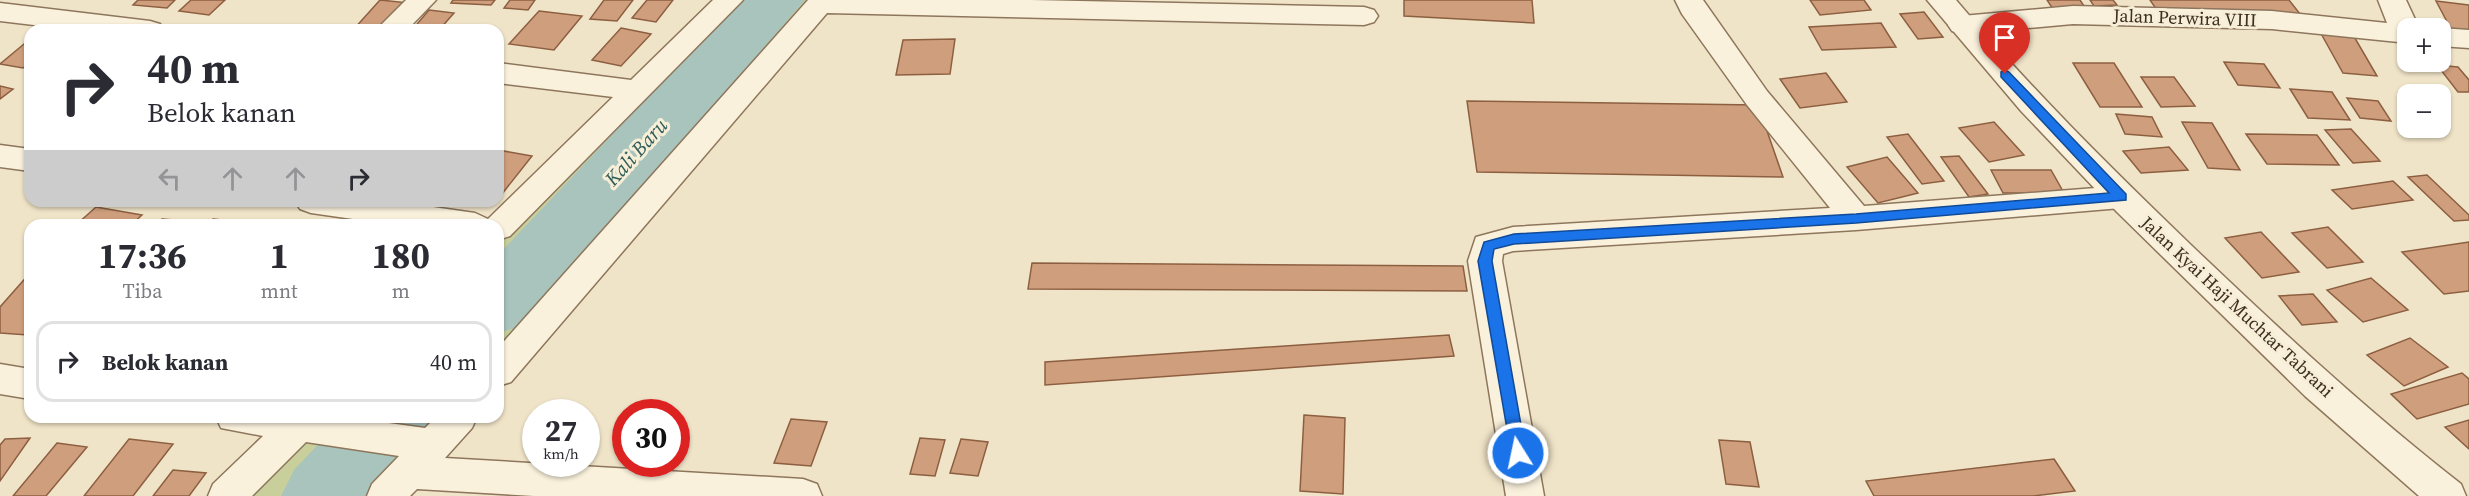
<!DOCTYPE html>
<html lang="id">
<meta charset="utf-8">
<style>
body{margin:0;font-family:"Source Serif 4",serif;background:#f2f2f3;color:#2b2b33;height:100vh;display:flex;flex-direction:column;font-size:22px;white-space:nowrap}
*{box-sizing:border-box;margin:0}
p{font-size:20px;color:#7c7c81}
.icon{flex:none;width:33px;height:33px;fill:none;stroke:currentColor;stroke-width:2;stroke-linecap:round;stroke-linejoin:round}
.map{position:relative;flex:1;overflow:hidden}
.side{position:absolute;left:24px;top:219px;width:480px;height:204px;display:flex;flex-direction:column;background:#fff;border-radius:18px;box-shadow:0 2px 4px #0004}
.side>*{flex:none}
.guide{position:absolute;left:24px;top:24px;width:480px;height:183px;border-radius:18px;box-shadow:0 2px 4px #0004;background:#fff;color:#2b2b33;overflow:hidden}
.fabs{position:absolute;left:2397px;top:18px;display:grid;gap:12px}
.fabs a{display:grid;place-items:center;width:54px;height:54px;border-radius:12px;background:#fff;box-shadow:0 2px 4px #0004;font-size:30px}
.speed{position:absolute;left:522px;top:399px;display:flex;gap:12px;font-size:30px;font-weight:700;text-align:center}
.speed>*{display:grid;place-content:center;width:78px;height:78px;border-radius:50%;background:#fff;box-shadow:0 2px 4px #0004;line-height:1}
.speed small{font-size:15px;font-weight:400}
.speed .limit{border:9px solid #d22;background:#fff;color:#111}
.pin{position:absolute;display:grid;place-items:center;width:51px;height:51px;color:#fff;margin:-62px -26px;border-radius:50% 50% 50% 0;rotate:-45deg;box-shadow:0 0 6px #0007}
.pin .icon{rotate:45deg}
.me{position:absolute;width:66px;margin:-33px;rotate:350deg;stroke-linejoin:round;filter:drop-shadow(0 0 4px #0008)}
.turn{display:flex;align-items:center;gap:21px;height:126px;padding:0 24px;font-size:27px}
.turn .icon{width:78px;height:78px;stroke-width:2.5}
.turn b{display:block;font-size:42px;line-height:51px}
.lanes{display:flex;align-items:center;height:57px;padding:0 24px;background:#0003;justify-content:center;gap:30px;direction:ltr}
.lanes .off{opacity:.35}
.eta{display:flex;justify-content:space-evenly;align-items:center;height:102px;text-align:center}
.eta b{font-size:36px;font-weight:700;line-height:42px}
ul{padding:0;list-style:none}
li{display:flex;align-items:center;gap:18px;height:81px;margin:0 12px 9px;padding:0 12px;border:3px solid #e1e1e2;border-radius:18px}
li div{flex:1}
li b{display:block;font-size:22px}
li em{font-style:normal}
.map>svg:first-child{display:block}
.green{fill:#c9cf9b}
.lines{fill:none;stroke-linecap:round;stroke-linejoin:round}
.river{fill:#a9c4bc;fill-rule:evenodd}
.building{fill:#cf9f7d;stroke:#8d5f41;stroke-width:1.5}
.minor-casing{stroke:#8d765c;stroke-width:3}
.tertiary-casing{stroke:#8d765c;stroke-width:3}
.minor{fill:#faf1dc;fill-rule:evenodd}
.tertiary{fill:#faf1dc;fill-rule:evenodd}
.route{fill:#1a73e8;stroke:#114b97;stroke-width:1.5}
.labels{text-anchor:middle;stroke-width:6;stroke-linejoin:round;paint-order:stroke}
.street-label{font-size:18px;fill:#3d2e20;stroke:#f7eed8}
.water-label{font-size:20px;font-style:italic;fill:#2f5d5a;stroke:#f7eed8}
</style>
<div class="map">
<svg width="2469" height="496" viewBox="0 0 2469 496">
<rect width="100%" height="100%" fill="#f0e4c8"/>
<g class="green">
<polygon points="736,0 823,0 498,372 498,237"/>
<polygon points="318,417 459,417 386,496 238,496"/>
</g>
<g class="lines">
<g class="river">
<polygon points="740,0 805,0 525,325 498,333 498,255"/>
<polygon points="344,417 436,417 424,441 377,496 281,496 294,470"/>
</g>
</g>
<g class="building">
<polygon points="138,0 175,0 167,8 133,5"/>
<polygon points="191,0 225,0 209,15 179,11"/>
<polygon points="380,0 409,3 384,30 353,30"/>
<polygon points="453,0 495,0 491,5 451,3"/>
<polygon points="510,0 535,0 528,10 504,8"/>
<polygon points="604,0 633,0 617,21 590,19"/>
<polygon points="647,0 673,0 656,22 632,18"/>
<polygon points="1404,0 1532,0 1534,23 1404,16"/>
<polygon points="1810,0 1864,0 1871,10 1820,15"/>
<polygon points="2047,0 2080,0 2088,12 2055,12"/>
<polygon points="2090,0 2113,0 2117,5 2094,6"/>
<polygon points="2150,0 2289,0 2300,14 2159,13"/>
<polygon points="2436,1 2469,5 2469,33 2452,31"/>
<polygon points="429,10 454,13 439,30 412,30"/>
<polygon points="539,11 582,16 554,50 509,44"/>
<polygon points="1924,12 1943,37 1918,39 1900,14"/>
<polygon points="1881,23 1896,47 1822,50 1809,27"/>
<polygon points="621,28 651,34 621,66 592,60"/>
<polygon points="2319,30 2352,33 2377,76 2343,73"/>
<polygon points="30,39 30,62 23,68 0,64"/>
<polygon points="955,39 950,74 896,75 903,40"/>
<polygon points="2224,62 2264,64 2280,88 2238,85"/>
<polygon points="2073,63 2114,63 2142,107 2100,107"/>
<polygon points="2437,65 2458,67 2469,80 2469,92 2458,92"/>
<polygon points="1826,73 1847,102 1800,108 1780,79"/>
<polygon points="2141,77 2174,77 2195,106 2161,107"/>
<polygon points="0,86 13,89 0,99"/>
<polygon points="2290,89 2332,92 2350,120 2308,118"/>
<polygon points="2347,98 2378,101 2391,121 2360,118"/>
<polygon points="1467,101 1758,105 1783,177 1477,172"/>
<polygon points="2116,114 2152,117 2162,137 2125,134"/>
<polygon points="1994,122 2024,155 1989,162 1959,128"/>
<polygon points="2182,122 2212,123 2240,170 2208,168"/>
<polygon points="2351,129 2380,161 2353,163 2325,130"/>
<polygon points="1908,134 1944,181 1922,184 1887,137"/>
<polygon points="2246,134 2317,135 2339,165 2267,164"/>
<polygon points="2169,147 2188,170 2141,173 2123,151"/>
<polygon points="498,150 532,156 498,199"/>
<polygon points="1959,156 1988,194 1969,197 1941,157"/>
<polygon points="1887,157 1918,193 1878,203 1847,167"/>
<polygon points="1991,170 2051,170 2064,193 2003,193"/>
<polygon points="2427,175 2469,215 2469,220 2454,221 2408,177"/>
<polygon points="2393,181 2413,200 2352,209 2332,190"/>
<polygon points="96,207 142,215 131,225 76,225"/>
<polygon points="162,219 188,221 184,225 156,225"/>
<polygon points="213,219 241,222 238,225 207,225"/>
<polygon points="2328,227 2363,262 2327,268 2292,233"/>
<polygon points="2261,232 2299,272 2262,278 2225,238"/>
<polygon points="2469,242 2469,291 2444,294 2402,252"/>
<polygon points="1032,263 1463,266 1467,291 1028,289"/>
<polygon points="30,273 30,332 28,335 0,333 0,307"/>
<polygon points="2371,278 2408,310 2363,322 2327,290"/>
<polygon points="2313,294 2337,322 2302,325 2279,296"/>
<polygon points="1449,335 1454,356 1045,385 1045,362"/>
<polygon points="2410,338 2448,367 2404,386 2367,355"/>
<polygon points="2462,373 2469,379 2469,404 2417,419 2391,394"/>
<polygon points="1304,415 1345,418 1343,494 1300,491"/>
<polygon points="791,419 827,422 811,466 774,463"/>
<polygon points="2469,420 2469,449 2445,427"/>
<polygon points="30,438 0,481 0,445 5,439"/>
<polygon points="920,438 945,440 935,476 910,474"/>
<polygon points="129,439 173,444 133,496 84,496"/>
<polygon points="961,439 988,442 978,476 950,473"/>
<polygon points="1719,440 1750,442 1759,487 1726,484"/>
<polygon points="57,443 87,447 46,496 13,496"/>
<polygon points="2054,459 2075,491 2033,496 1874,496 1866,481"/>
<polygon points="173,470 206,473 189,496 153,496"/>
</g>
<g class="lines">
<defs>
<g id="minor">
<polygon points="406,0 436,0 407,30 376,30"/>
<polygon points="713,0 743,0 510,236 498,240 498,225 395,225 311,213 300,209 295,201 391,201 475,213 488,219 613,97 498,83 498,63 631,80"/>
<polygon points="808,0 1031,0 1364,7 1374,10 1378,16 1374,22 1364,25 827,13 511,382 498,386 498,348"/>
<polygon points="1675,0 1703,0 1767,91 1864,206 2121,186 2132,189 2137,197 2132,205 2121,208 1856,230 1513,251 1503,254 1502,261 1544,496 1506,496 1468,261 1476,237 1513,227 1830,208 1747,105 1682,14"/>
<polygon points="2378,0 2406,0 2419,28 2408,28 2408,43 2272,29 2073,24 1962,34 1952,31 1948,25 1952,19 1962,16 2073,6 2272,11 2387,23"/>
<polygon points="0,3 150,21 160,24 164,30 76,30 0,21"/>
<polygon points="2438,28 2440,28 2469,30 2469,48 2440,46 2440,28"/>
<polygon points="0,145 30,149 30,171 0,167"/>
<polygon points="0,364 30,369 30,399 0,394"/>
<polygon points="216,417 345,417 425,428 436,417 477,417 472,428 445,458 803,479 817,484 822,496 534,496 417,489 410,496 367,496 372,484 399,456 306,442 252,496 208,496 213,484 263,436 221,428"/>
</g>
<path id="tertiary" d="M1927,0H1956C2029,87 2110,167 2192,246C2279,329 2366,410 2461,484L2466,496H2419L2305,396L2117,212L2021,111Z"/>
</defs>
<use href="#minor" class="minor-casing"/>
<use href="#tertiary" class="tertiary-casing"/>
<use href="#minor" class="minor"/>
<use href="#tertiary" class="tertiary"/>
</g>
<polygon class="route" points="2005,70 2009,72 2126,194 2126,200 1856,223 1514,244 1494,249 1492,261 1526,453 1523,458 1512,458 1478,261 1484,242 1514,234 1856,214 2109,193 2001,77 2001,72"/>
<g class="labels">
<g class="street-label">
<text transform="translate(2185 18) rotate(2)" y="6">Jalan Perwira VIII</text>
<text transform="translate(2237 307) rotate(43)" y="6">Jalan Kyai Haji Muchtar Tabrani</text>
</g>
<g class="water-label">
<text transform="translate(636 152) rotate(-48)" y="7">Kali Baru</text>
</g>
</g>
</svg>
<div class="fabs">
<a>+</a>
<a>−</a>
</div>
<div class="speed"><div>27<small>km/h</small></div><div class="limit">30</div></div>
<div class="pin" style="left:2005px;top:74px;background:#d93025"><svg class="icon" aria-label="arrive" viewBox="0 0 24 24"><path d="M6 21V4h12l-3 4 3 4H6"/></svg></div>
<svg class="me" style="left:1518px;top:453px" viewBox="-20 -20 40 40"><circle r="17" fill="#1a73e8" stroke="#fff" stroke-width="3"/><path d="M0-11L8 9 0 5-8 9z" fill="#fff"/></svg>
<div class="guide">
<div class="turn"><svg class="icon" aria-label="right" viewBox="0 0 24 24"><path d="M7 20v-9h11M14 6l5 5-5 5"/></svg><div><b>40 m</b>Belok kanan</div></div>
<div class="lanes"><svg class="icon off" aria-label="left" viewBox="0 0 24 24"><path d="M17 20v-9H6M10 6l-5 5 5 5"/></svg><svg class="icon off" aria-label="ahead" viewBox="0 0 24 24"><path d="M12 20V5M6 11l6-6 6 6"/></svg><svg class="icon off" aria-label="ahead" viewBox="0 0 24 24"><path d="M12 20V5M6 11l6-6 6 6"/></svg><svg class="icon" aria-label="right" viewBox="0 0 24 24"><path d="M7 20v-9h11M14 6l5 5-5 5"/></svg></div>
</div>
<section class="side">
<div class="eta">
<div><b>17:36</b><p>Tiba</p></div>
<div><b>1</b><p>mnt</p></div>
<div><b>180</b><p>m</p></div>
</div>
<ul>
<li><svg class="icon" aria-label="right" viewBox="0 0 24 24"><path d="M7 20v-9h11M14 6l5 5-5 5"/></svg><div><b>Belok kanan</b></div><em>40 m</em></li>
</ul>
</section>
</div>
